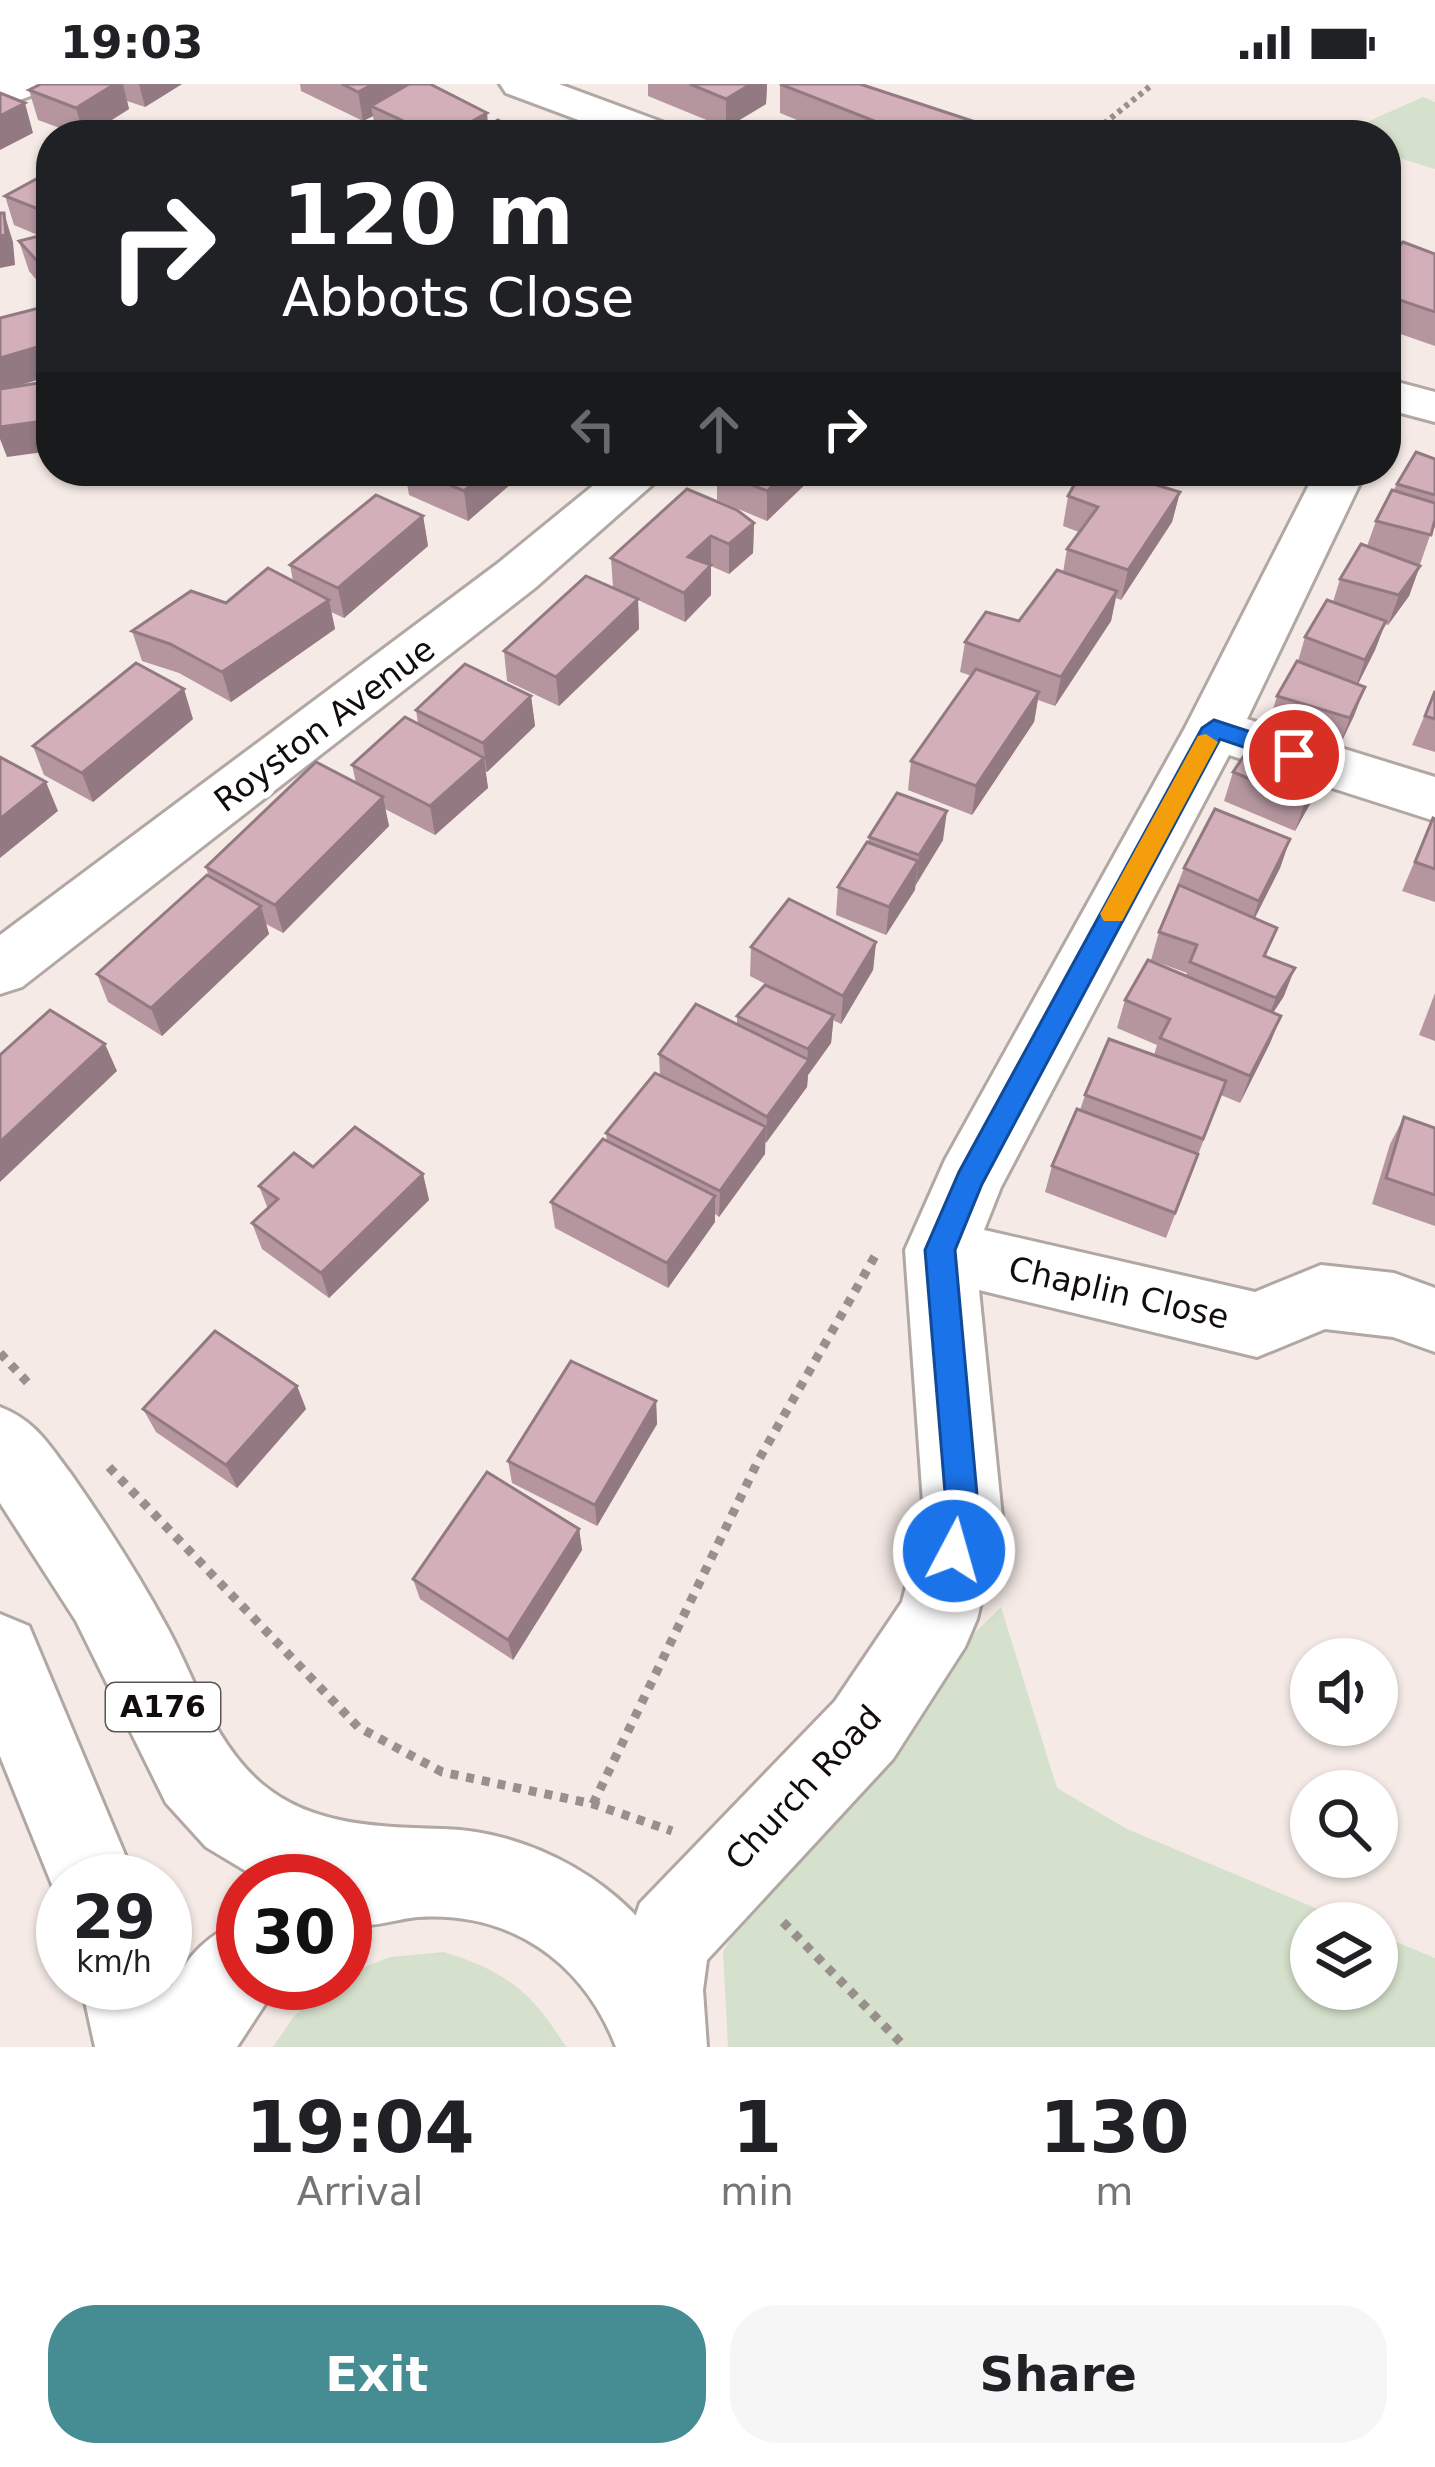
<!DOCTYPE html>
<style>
body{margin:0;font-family:"DejaVu Sans",sans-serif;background:#f6f6f6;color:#202124;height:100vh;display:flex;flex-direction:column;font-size:45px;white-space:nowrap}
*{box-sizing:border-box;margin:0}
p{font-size:39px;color:#757577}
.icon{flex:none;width:66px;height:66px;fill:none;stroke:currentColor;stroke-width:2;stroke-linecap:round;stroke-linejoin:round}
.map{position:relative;height:1963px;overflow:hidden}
.panel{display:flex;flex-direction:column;background:#fff;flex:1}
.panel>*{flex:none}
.hud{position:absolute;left:36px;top:36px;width:1365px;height:366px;border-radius:48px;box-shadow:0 3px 9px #0004;background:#202124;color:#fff;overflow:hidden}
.fabs{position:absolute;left:1290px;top:1554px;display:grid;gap:24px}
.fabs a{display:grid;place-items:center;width:108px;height:108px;border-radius:50%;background:#fff;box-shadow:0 3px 9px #0004;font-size:60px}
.speed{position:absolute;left:36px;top:1770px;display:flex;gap:24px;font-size:60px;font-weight:700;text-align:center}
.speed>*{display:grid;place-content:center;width:156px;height:156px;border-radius:50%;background:#fff;box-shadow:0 3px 9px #0004;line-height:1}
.speed small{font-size:30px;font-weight:400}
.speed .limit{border:18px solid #d22;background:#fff;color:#111}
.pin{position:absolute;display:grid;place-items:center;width:102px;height:102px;color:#fff;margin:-51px;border:6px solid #fff;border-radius:50%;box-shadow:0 3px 12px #0007}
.me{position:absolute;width:132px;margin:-66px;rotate:6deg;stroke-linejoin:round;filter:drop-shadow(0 0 9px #0008)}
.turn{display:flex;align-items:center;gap:42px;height:252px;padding:0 48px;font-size:54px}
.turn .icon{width:156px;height:156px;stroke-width:2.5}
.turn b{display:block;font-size:84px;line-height:102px}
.lanes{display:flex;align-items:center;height:114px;padding:0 48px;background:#0003;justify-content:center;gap:60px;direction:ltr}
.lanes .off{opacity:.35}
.eta{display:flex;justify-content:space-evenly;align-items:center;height:204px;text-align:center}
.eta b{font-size:72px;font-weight:600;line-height:84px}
.action{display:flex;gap:24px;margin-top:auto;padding:24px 48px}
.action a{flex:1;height:138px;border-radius:48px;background:#458c93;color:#fff;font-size:48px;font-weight:600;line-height:138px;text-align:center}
.action a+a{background:#f6f6f6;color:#202124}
.status{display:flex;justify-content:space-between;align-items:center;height:84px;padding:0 60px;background:#fff;direction:ltr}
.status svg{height:33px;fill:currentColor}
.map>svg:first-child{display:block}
.green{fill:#d5e1cc}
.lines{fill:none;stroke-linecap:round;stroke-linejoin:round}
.street-casing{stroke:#b1a7a3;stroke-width:6}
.secondary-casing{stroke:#b1a7a3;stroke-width:6}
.primary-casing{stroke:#b1a7a3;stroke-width:6}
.path-far1{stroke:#98908d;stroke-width:6;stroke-dasharray:4.5 4.5;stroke-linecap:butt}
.path{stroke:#98908d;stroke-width:9;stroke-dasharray:8 8;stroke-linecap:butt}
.street{fill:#fff;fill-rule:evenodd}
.secondary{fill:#fff;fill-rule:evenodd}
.primary{fill:#fff;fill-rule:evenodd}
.wall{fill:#b5969f}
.shaded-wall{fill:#937a82}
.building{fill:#d2afb9;stroke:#937a82;stroke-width:3}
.route{fill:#1a73e8;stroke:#114b97;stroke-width:3}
.slow{fill:#f59e0b}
.labels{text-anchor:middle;stroke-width:12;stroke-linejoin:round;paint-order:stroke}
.shield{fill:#fff;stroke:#585655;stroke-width:3}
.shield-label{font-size:30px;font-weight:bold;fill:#110d0c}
.street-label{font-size:33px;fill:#110d0c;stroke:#fff}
</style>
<div class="status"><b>19:03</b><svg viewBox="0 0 49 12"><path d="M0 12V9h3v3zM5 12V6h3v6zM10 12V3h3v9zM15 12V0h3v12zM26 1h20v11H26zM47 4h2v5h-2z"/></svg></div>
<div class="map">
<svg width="1435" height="1963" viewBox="0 0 1435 1963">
<rect width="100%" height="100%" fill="#f5eae6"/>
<g class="green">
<polygon points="1423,13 1435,18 1435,85 1386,70 1386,51 1338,51"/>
<polygon points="1001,1523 1057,1704 1127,1745 1351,1839 1311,1839 1311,1905 1377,1905 1377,1850 1435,1874 1435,1963 728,1963 723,1868 756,1809 948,1575"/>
<path d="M444,1868C507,1888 531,1907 566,1963H273L294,1932L333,1899H345V1891L390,1873Z"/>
</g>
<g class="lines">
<defs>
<g id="street">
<polygon points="0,0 45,0 39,9 0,23"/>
<polygon points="611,387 668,387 535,504 22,903 0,910 0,851 497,480"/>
<polygon points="1316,387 1366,387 1247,635 1435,693 1435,737 1229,671 1001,1103 984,1146 1255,1208 1321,1181 1394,1189 1435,1204 1435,1268 1393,1253 1325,1245 1257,1273 979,1206 1002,1433 977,1535 965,1563 893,1675 707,1876 703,1906 707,1963 617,1963 615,1892 640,1819 835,1617 902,1518 924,1433 905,1166 945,1076 1185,644"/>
</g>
<g id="secondary">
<polygon points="500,0 559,0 673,42 679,51 619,51 506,9"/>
<polygon points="1386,295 1435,308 1435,338 1386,325"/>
</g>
<g id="primary">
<path d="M0,1323C36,1337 48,1360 71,1390C106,1440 139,1491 168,1545C197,1599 214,1659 262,1700C313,1743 382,1743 444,1745C533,1748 627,1800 671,1879C686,1905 695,1935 706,1963H616C583,1877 510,1827 418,1833C393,1835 369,1847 345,1837V1797H267L256,1793L206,1763L166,1719L76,1537L0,1419Z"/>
<polygon points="0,1530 29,1542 136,1797 63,1797 63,1828 0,1672"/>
<path d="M243,1836V1899H279L237,1963H95L81,1899H165V1886L171,1902C191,1869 207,1851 243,1836Z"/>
</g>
</defs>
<use href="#street" class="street-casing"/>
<use href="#secondary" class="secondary-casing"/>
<use href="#primary" class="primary-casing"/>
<polyline class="path-far1" points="1090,51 1153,0"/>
<g class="path">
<polyline points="0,1269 28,1299"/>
<polyline points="109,1383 358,1643 442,1688 593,1720 672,1747"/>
<polyline points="593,1720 758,1377 875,1172"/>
<polyline points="783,1838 905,1963"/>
</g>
<use href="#street" class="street"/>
<use href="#secondary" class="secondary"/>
<use href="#primary" class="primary"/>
</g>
<g class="wall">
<polygon points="41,0 182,0 145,23 127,17 129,25 88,51 79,51 38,36 29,6"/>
<polygon points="300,0 430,0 488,42 525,51 376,51 373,32 363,37 301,7"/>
<polygon points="648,0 767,0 766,20 726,44 648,12"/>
<polygon points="780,0 1015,51 834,51 780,29"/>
<polygon points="51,87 51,213 29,187 19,157 40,152 14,141 5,112"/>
<polygon points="1435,170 1435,262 1386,245 1386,175"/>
<polygon points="1435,375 1435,444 1433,443 1409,512 1388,541 1385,540 1375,566 1358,600 1365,603 1339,663 1268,642 1277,612 1298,577 1305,553 1333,518 1340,495 1367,462 1376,437 1397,400"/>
<polygon points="405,387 533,387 518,400 510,397 511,400 468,437 409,411"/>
<polygon points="717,387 819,387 767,437 717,416"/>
<polygon points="1202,387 1227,387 1223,394"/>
<polygon points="1180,408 1172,438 1121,516 1116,514 1111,537 1055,622 1038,616 1034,638 972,731 908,706 911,677 972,592 960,588 965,558 1019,537 1063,488 1067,465 1079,448 1063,442 1068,412"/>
<polygon points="423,432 428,462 344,534 331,528 335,545 231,618 179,589 142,577 132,547 293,497 290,481"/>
<polygon points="754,439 753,469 729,490 711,482 711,511 685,538 638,516 639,545 559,622 507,597 504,567 613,504 611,474"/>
<polygon points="1435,607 1435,668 1412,661"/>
<polygon points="531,612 535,642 487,688 485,687 488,704 435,751 385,725 389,742 283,849 266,840 269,850 162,952 108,918 97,890 209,793 206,783 356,699 352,681 418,640 416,626"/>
<polygon points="193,635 93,718 44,691 33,662"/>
<polygon points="1233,688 1316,709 1295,747 1224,717"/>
<polygon points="1433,734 1435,735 1435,818 1402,807"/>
<polygon points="869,753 943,756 886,851 836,831 838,803 868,758"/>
<polygon points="1290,755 1280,784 1255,834 1267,873 1284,912 1273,929 1281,932 1270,959 1240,1019 1221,1011 1166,1154 1045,1108 1052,1082 1080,1026 1085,1011 1154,971 1157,961 1117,944 1125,916 1186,892 1187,889 1151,876 1159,848 1184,784"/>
<polygon points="876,858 873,886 841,940 833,936 831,959 808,991 807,1003 765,1059 765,1070 719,1133 715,1130 715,1138 668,1204 555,1144 551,1118 607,1057 606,1049 660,991 659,970 737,940 737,932 779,907 750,892 751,863"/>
<polygon points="1435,909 1435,957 1419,951"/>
<polygon points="1404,1033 1435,1044 1435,1142 1372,1120 1390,1060"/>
<polygon points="313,1083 423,1090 429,1116 329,1214 262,1165 252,1139 268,1125 259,1102"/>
<polygon points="297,1302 306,1325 237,1404 156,1348 143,1325"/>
<polygon points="656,1317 657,1340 597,1442 512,1399 508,1377"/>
<polygon points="579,1445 582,1466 513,1576 420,1515 413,1495"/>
</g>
<g class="shaded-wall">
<polygon points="115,0 123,0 129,25 88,51 84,51 76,24"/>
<polygon points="139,0 182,0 145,23"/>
<polygon points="374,0 409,0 371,22 373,32 363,37 358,8"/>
<polygon points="751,0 767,0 766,20 726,44 726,15"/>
<polygon points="25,19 33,49 0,66 0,32"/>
<polygon points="487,29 489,51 447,51"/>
<polygon points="4,129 13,158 15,181 0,184 0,152"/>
<polygon points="51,259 51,292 0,307 0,274"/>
<polygon points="51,336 51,367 7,373 0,355 0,343"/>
<polygon points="487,387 509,387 511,400 468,437 464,407"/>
<polygon points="517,387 533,387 518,400"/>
<polygon points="789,387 819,387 767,437 767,407"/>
<polygon points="1180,408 1172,438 1121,516 1128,486"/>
<polygon points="423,432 428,462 344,534 338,504"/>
<polygon points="754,439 753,469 729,490 729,460"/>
<polygon points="711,452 711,511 685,538 684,509 688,473"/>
<polygon points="1420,482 1409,512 1388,541 1399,511"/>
<polygon points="1117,507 1111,537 1055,622 1061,593"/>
<polygon points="638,515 639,545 559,622 556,593"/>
<polygon points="329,516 335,545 231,618 222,588"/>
<polygon points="1386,537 1375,566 1355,606 1365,576"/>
<polygon points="1365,603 1354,632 1339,663 1350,634"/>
<polygon points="184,605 193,635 93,718 82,689"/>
<polygon points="1039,608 1034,638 972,731 976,702"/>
<polygon points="531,612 535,642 487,688 483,659"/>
<polygon points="484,674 488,704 435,751 430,722"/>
<polygon points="1327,680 1316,709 1295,747 1305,718"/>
<polygon points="46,698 58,727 0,774 0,735"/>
<polygon points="383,713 389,742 283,849 275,821"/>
<polygon points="947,727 943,756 916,800 919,771"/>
<polygon points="1290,755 1280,784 1249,845 1259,817"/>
<polygon points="918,777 915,806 886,851 889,823"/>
<polygon points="261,822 269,850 162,952 151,924"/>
<polygon points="876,858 873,886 841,940 843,912"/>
<polygon points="1295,884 1284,912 1265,941 1276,914"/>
<polygon points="834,931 831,959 808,991 807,1003 766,1059 767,1033 807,978 808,965"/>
<polygon points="1281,932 1270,959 1240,1019 1250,992"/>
<polygon points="105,960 117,987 0,1098 0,1058"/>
<polygon points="766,1043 765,1070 719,1133 720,1107"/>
<polygon points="423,1090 429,1116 329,1214 321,1189"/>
<polygon points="715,1112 715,1138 668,1204 667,1179"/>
<polygon points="297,1302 306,1325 237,1404 226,1381"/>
<polygon points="656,1317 657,1340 597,1442 595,1421"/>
<polygon points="579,1445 582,1466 513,1576 508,1556"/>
</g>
<g class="building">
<polygon points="41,0 115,0 76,24 29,6"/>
<polygon points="342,0 374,0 358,8"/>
<polygon points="409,0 430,0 487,29 447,51 434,51 371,22"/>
<polygon points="690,0 751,0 726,15"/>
<polygon points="780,0 860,0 1015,51 916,51 926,42 910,51"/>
<polygon points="0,9 25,19 0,32"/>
<polygon points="498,36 525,51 473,51"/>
<polygon points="51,87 51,130 5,112"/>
<polygon points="0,129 4,129 6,151 0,152"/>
<polygon points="51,149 51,188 48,189 19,157"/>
<polygon points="1403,158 1435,170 1435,228 1388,212 1396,203 1386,199 1386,175"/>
<polygon points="43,223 51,243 51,259 0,274 0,234"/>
<polygon points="51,297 51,336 0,343 0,305"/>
<polygon points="1416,368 1435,375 1435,411 1397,400"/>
<polygon points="418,387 487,387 464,407"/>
<polygon points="719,387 789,387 767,407"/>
<polygon points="1082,387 1110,387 1180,408 1128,486 1067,465 1098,423 1068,412"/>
<polygon points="687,405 737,426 754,439 729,460 711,452 688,473 711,481 684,509 611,474"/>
<polygon points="1392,406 1435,419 1435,435 1431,451 1376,437"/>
<polygon points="376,411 423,432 338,504 290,481"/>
<polygon points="1361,460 1420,482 1399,511 1340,495"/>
<polygon points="268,484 329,516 222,588 170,560 132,547 191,507 226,519"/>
<polygon points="1057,486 1117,507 1061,593 965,558 986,528 1019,537"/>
<polygon points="586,492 638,515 556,593 504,567"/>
<polygon points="1327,516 1386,537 1365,576 1305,553"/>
<polygon points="1297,577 1365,603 1350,634 1277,612"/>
<polygon points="136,579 184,605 82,689 33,662"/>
<polygon points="465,580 531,612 483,659 416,626"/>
<polygon points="976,585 1039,608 976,702 911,677"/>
<polygon points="1435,607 1435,635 1425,632"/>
<polygon points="405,633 484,674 430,722 352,681"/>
<polygon points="1258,651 1327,680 1305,718 1233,688"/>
<polygon points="0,673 46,698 0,735"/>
<polygon points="316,678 383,713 275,821 206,783"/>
<polygon points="897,709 947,727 919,771 869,753"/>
<polygon points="1215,725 1290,755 1259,817 1184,784"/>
<polygon points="1433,734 1435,735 1435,785 1415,778"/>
<polygon points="867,758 918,777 889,823 838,803"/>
<polygon points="207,791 261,822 151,924 97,890"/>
<polygon points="1179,801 1277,844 1264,872 1295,884 1276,914 1190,878 1197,861 1159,848"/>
<polygon points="789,815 876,858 843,912 751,863"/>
<polygon points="1148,876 1281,932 1250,992 1160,954 1170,935 1125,916"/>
<polygon points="765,901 834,931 808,965 737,932"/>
<polygon points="696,920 809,976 767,1033 659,970"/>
<polygon points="50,926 105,960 0,1058 0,971"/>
<polygon points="1109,955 1226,997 1203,1055 1085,1011"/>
<polygon points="655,989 766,1043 720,1107 606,1049"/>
<polygon points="1077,1025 1198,1070 1175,1129 1052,1082"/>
<polygon points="1404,1033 1435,1044 1435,1111 1386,1094"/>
<polygon points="355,1043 423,1090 321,1189 252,1139 278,1115 259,1102 294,1069 313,1083"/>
<polygon points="603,1055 715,1112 667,1179 551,1118"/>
<polygon points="215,1247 297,1302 226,1381 143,1325"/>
<polygon points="571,1277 656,1317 595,1421 508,1377"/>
<polygon points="487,1388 579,1445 508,1556 413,1495"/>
</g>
<polygon class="route" points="1214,636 1303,665 1306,671 1294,680 1220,655 982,1100 955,1166 979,1433 966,1478 954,1482 943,1478 938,1467 947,1433 925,1166 959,1088 1202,644"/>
<polygon class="slow" points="1206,650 1218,658 1122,837 1104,837 1100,830 1104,823 1198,652"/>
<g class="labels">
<rect class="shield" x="106" y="1599" width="114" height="48" rx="9"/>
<g class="shield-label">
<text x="163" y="1633">A176</text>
</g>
<g class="street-label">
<text transform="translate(324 640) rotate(-37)" y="12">Royston Avenue</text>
<text transform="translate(1119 1208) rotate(13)" y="12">Chaplin Close</text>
<text transform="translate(803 1703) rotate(-47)" y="12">Church Road</text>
</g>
</g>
</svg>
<div class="fabs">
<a><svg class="icon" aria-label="sound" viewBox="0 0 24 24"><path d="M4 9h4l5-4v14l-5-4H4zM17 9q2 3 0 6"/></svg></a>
<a><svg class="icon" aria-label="search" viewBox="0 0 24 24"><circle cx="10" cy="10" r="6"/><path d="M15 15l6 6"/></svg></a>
<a><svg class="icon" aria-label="layers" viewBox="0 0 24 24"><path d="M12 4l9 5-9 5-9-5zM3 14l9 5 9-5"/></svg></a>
</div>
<div class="speed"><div>29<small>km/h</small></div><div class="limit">30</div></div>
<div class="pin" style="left:1294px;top:671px;background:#d93025"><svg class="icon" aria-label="arrive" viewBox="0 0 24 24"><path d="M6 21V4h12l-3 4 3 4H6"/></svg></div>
<svg class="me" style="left:954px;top:1467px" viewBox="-20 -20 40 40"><circle r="17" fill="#1a73e8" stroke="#fff" stroke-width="3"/><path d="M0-11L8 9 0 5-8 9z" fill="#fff"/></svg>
<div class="hud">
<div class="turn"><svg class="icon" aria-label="right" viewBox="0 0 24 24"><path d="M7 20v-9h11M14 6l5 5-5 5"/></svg><div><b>120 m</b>Abbots Close</div></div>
<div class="lanes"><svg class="icon off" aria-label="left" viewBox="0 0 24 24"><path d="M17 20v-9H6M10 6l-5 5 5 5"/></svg><svg class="icon off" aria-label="ahead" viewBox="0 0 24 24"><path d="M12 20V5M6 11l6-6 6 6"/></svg><svg class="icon" aria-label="right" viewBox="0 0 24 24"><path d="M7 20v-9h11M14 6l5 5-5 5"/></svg></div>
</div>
</div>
<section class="panel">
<div class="eta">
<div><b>19:04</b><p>Arrival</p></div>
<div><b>1</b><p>min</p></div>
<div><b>130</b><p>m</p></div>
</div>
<div class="action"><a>Exit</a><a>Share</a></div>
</section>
